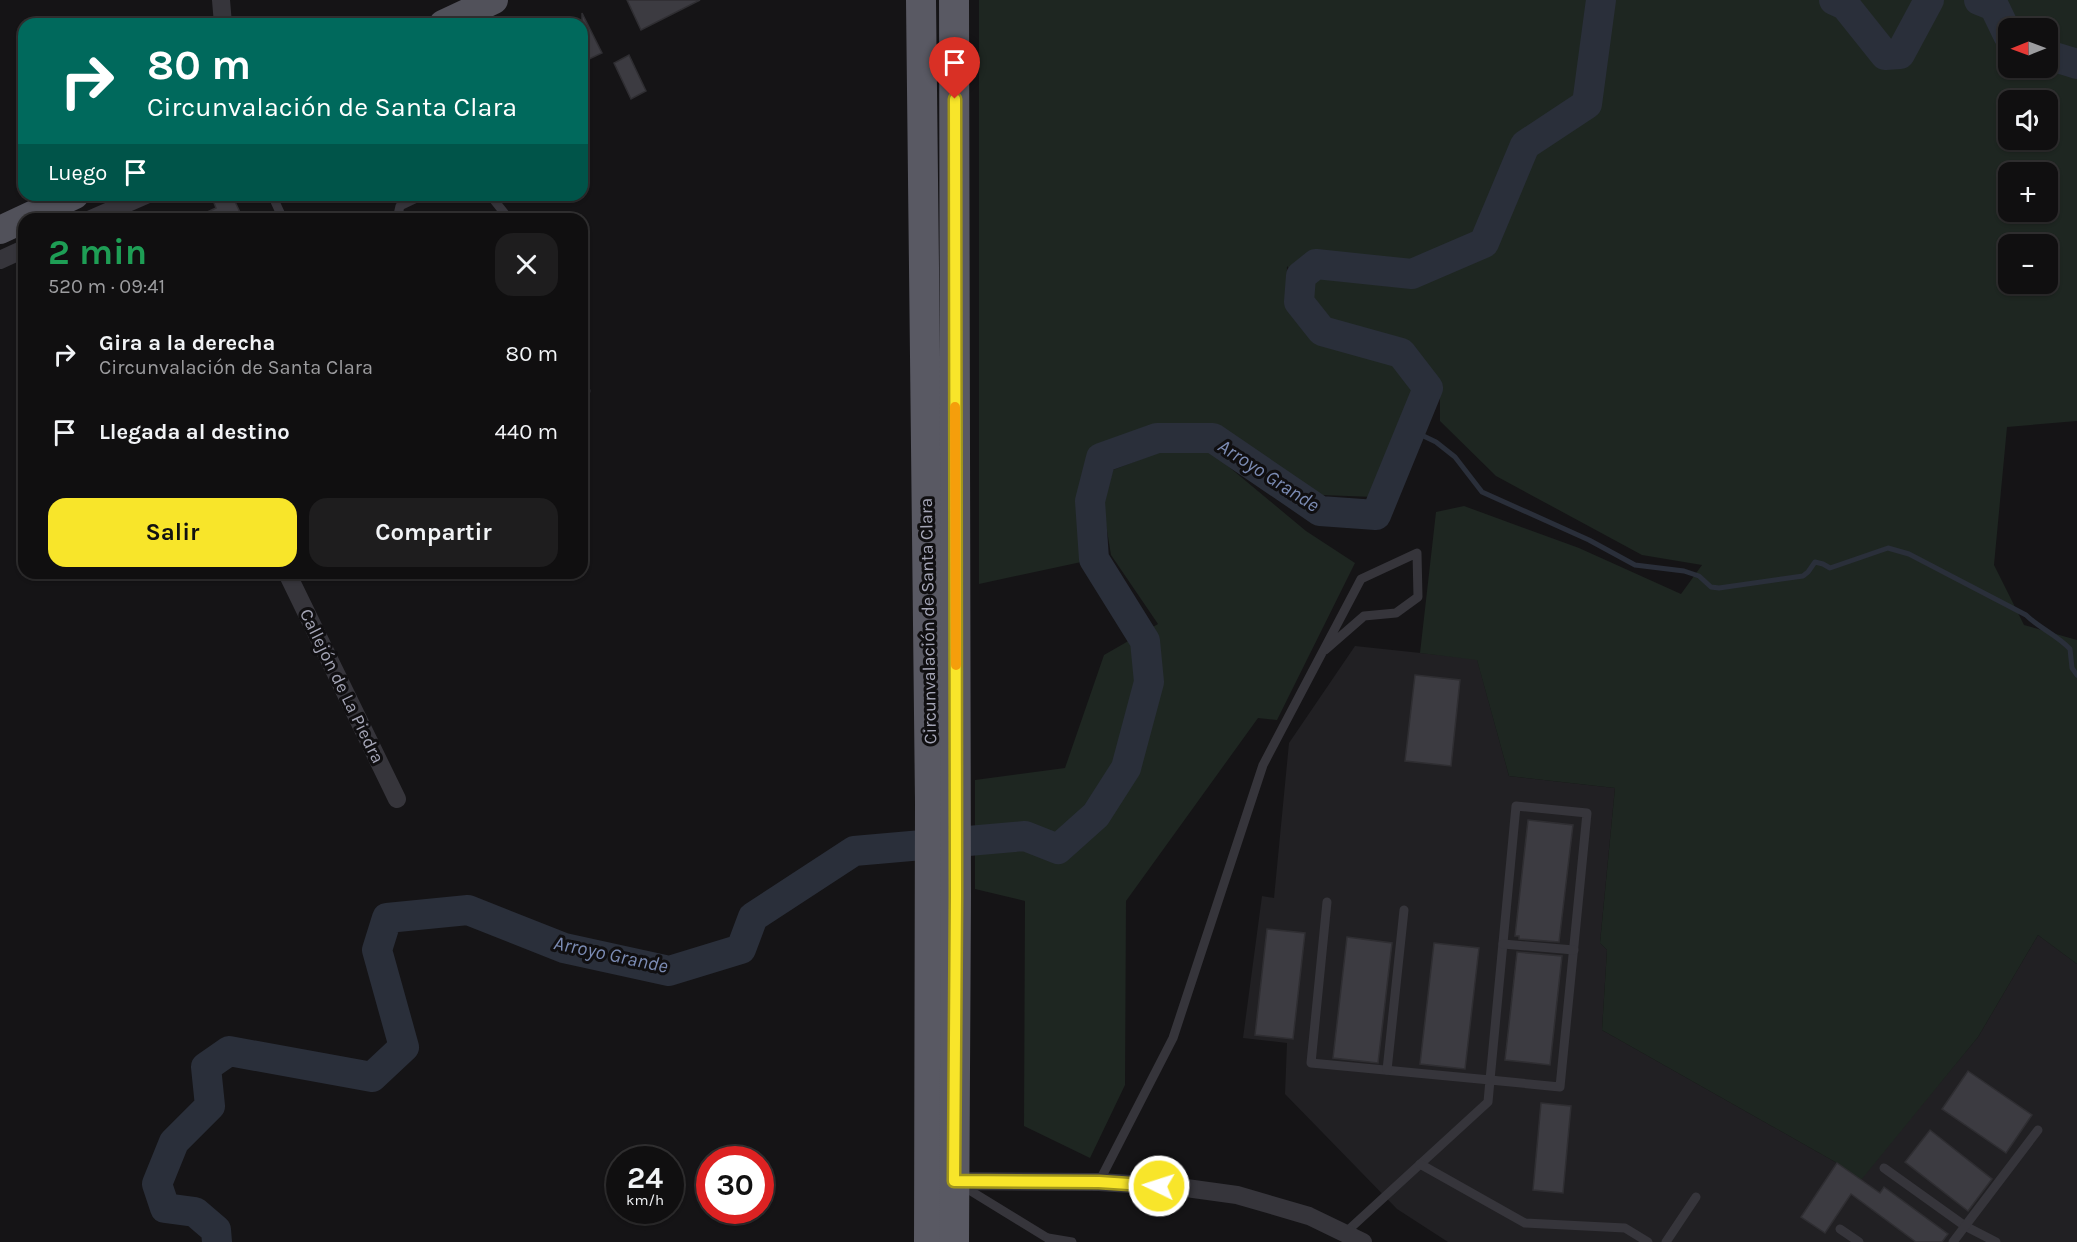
<!DOCTYPE html>
<html lang="es">
<meta charset="utf-8">
<style>
body{margin:0;font-family:Karla,sans-serif;background:#1e1d1e;color:#f1f3f6;height:100vh;display:flex;flex-direction:column;font-size:22px;white-space:nowrap}
*{box-sizing:border-box;margin:0}
p{font-size:20px;color:#9c9c9f}
.icon{flex:none;width:33px;height:33px;fill:none;stroke:currentColor;stroke-width:2;stroke-linecap:round;stroke-linejoin:round}
.map{position:relative;flex:1;overflow:hidden}
.panel{position:absolute;left:18px;top:213px;width:570px;height:366px;display:flex;flex-direction:column;background:#100f10;border-radius:18px;box-shadow:0 2px 4px #0004,0 0 0 2px #302f30}
.panel>*{flex:none}
.guide{position:absolute;left:18px;top:18px;width:570px;height:183px;border-radius:18px;box-shadow:0 2px 4px #0004,0 0 0 2px #302f30;background:#00695c;color:#fff;overflow:hidden}
.needle{width:39px;rotate:269deg}
.buttons{position:absolute;left:1998px;top:18px;display:grid;gap:12px}
.buttons a{display:grid;place-items:center;width:60px;height:60px;border-radius:12px;background:#100f10;box-shadow:0 2px 4px #0004,0 0 0 2px #302f30;font-size:30px}
.speed{position:absolute;left:606px;top:1146px;display:flex;gap:12px;font-size:30px;font-weight:700;text-align:center}
.speed>*{display:grid;place-content:center;width:78px;height:78px;border-radius:50%;background:#100f10;box-shadow:0 2px 4px #0004,0 0 0 2px #302f30;line-height:1}
.speed small{font-size:15px;font-weight:400}
.speed .limit{border:9px solid #d22;background:#fff;color:#111}
.pin{position:absolute;display:grid;place-items:center;width:51px;height:51px;color:#fff;margin:-62px -26px;border-radius:50% 50% 50% 0;rotate:-45deg;box-shadow:0 0 6px #0007}
.pin .icon{rotate:45deg}
.me{position:absolute;width:66px;margin:-33px;rotate:274deg;stroke-linejoin:round;filter:drop-shadow(0 0 4px #0008)}
.turn{display:flex;align-items:center;gap:21px;height:126px;padding:0 30px;font-size:27px}
.turn .icon{width:78px;height:78px;stroke-width:2.5}
.turn b{display:block;font-size:42px;line-height:51px}
.then{display:flex;align-items:center;height:57px;padding:0 30px;background:#0003;gap:12px;font-size:22px}
.round{display:grid;place-items:center;flex:none;width:63px;height:63px;border-radius:18px;background:#1e1d1e}
.headline{display:flex;align-items:center;justify-content:space-between;height:102px;padding:0 30px}
h1{font-size:36px;font-weight:700;line-height:45px;color:#1e9e55}
.action{display:flex;gap:12px;margin-top:auto;padding:12px 30px}
.action a{flex:1;height:69px;border-radius:18px;background:#f8e52a;color:#111;font-size:24px;font-weight:700;line-height:69px;text-align:center}
.action a+a{background:#1e1d1e;color:#f1f3f6}
ul{padding:0;list-style:none}
li{display:flex;align-items:center;gap:18px;height:78px;padding:0 30px}
li div{flex:1}
li b{display:block;font-size:22px}
li em{font-style:normal}
.map>svg:first-child{display:block}
.built{fill:#212023}
.green{fill:#1e2621;fill-rule:evenodd}
.lines{fill:none;stroke-linecap:round;stroke-linejoin:round}
.stream{stroke:#2a2f3a;stroke-width:5}
.river{stroke:#2a2f3a;stroke-width:30}
.building{fill:#3c3b41;stroke:#2f2e32;stroke-width:1.5}
.service{stroke:#36353b;stroke-width:9}
.minor{stroke:#36353b;stroke-width:18}
.primary{stroke:#51515a;stroke-width:28}
.trunk{stroke:#595963;stroke-width:30}
.route-casing{stroke:#a1951b;stroke-width:15}
.route{stroke:#f8e52a;stroke-width:10}
.slow{stroke:#f59e0b;stroke-width:10}
.labels{text-anchor:middle;stroke-width:6;stroke-linejoin:round;paint-order:stroke}
.street-label{font-size:18px;fill:#a5a6b7;stroke:#100f11}
.water-label{font-size:20px;font-style:italic;fill:#7b8bb3;stroke:#100f11}
</style>
<div class="map">
<svg width="2077" height="1242" viewBox="0 0 2077 1242">
<rect width="100%" height="100%" fill="#151416"/>
<polygon class="built" points="1355,646 1477,659 1509,776 1615,788 1600,943 1607,950 1602,1030 1837,1163 1860,1179 1978,1037 2038,935 2077,964 2077,1242 1448,1242 1397,1209 1285,1094 1287,1043 1243,1038 1262,896 1274,898 1289,743"/>
<g class="green">
<path d="M979,0H2077V421L2007,427L1994,565L2024,625L2077,640V964L2038,935L1978,1037L1861,1180L1837,1163L1602,1030L1607,950L1600,943L1615,788L1509,776L1477,660L1420,653L1436,512L1464,506L1579,548L1681,594L1702,565L1642,555L1496,476L1440,421V383L1393,336L1328,321L1287,266L1286,303L1313,336L1394,363L1416,393L1374,497L1321,495L1219,428H1158L1096,448L1080,504L1086,561L979,584ZM2008,28H2048V68H2008ZM2008,100H2048V140H2008ZM2008,172H2048V212H2008ZM2008,244H2048V284H2008Z"/>
<polygon points="1162,451 1211,452 1306,531 1355,563 1277,720 1258,718 1126,901 1125,1085 1090,1158 1024,1126 1025,901 975,889 975,780 1065,768 1104,655 1158,624 1111,555 1103,506 1113,470"/>
</g>
<g class="lines">
<path class="stream" d="M1411,430L1436,442L1455,457L1482,492L1589,540L1635,565L1684,571L1699,576L1711,587L1719,588L1803,576L1808,572L1815,562L1823,564L1830,568L1888,548L1909,554L2026,615C2039,628 2057,635 2070,649L2072,668L2077,675"/>
<g class="river">
<polyline points="1834,0 1845,5 1885,55 1900,54 1929,0"/>
<polyline points="1979,0 1994,6 2008,35"/>
<polyline points="2048,55 2077,64"/>
<polyline points="217,1242 216,1230 195,1212 165,1208 157,1184 174,1142 210,1106 206,1067 229,1051 372,1077 404,1047 377,950 387,918 468,910 564,948 669,971 741,949 753,917 854,851 1025,836 1058,849 1096,815 1126,768 1149,682 1145,641 1094,559 1090,501 1101,458 1157,438 1213,438 1320,511 1376,515 1428,388 1401,353 1322,331 1299,302 1301,276 1316,264 1412,274 1484,243 1525,145 1587,104 1601,0"/>
</g>
</g>
<g class="building">
<polygon points="627,0 700,0 641,30"/>
<polygon points="582,13 602,53 587,60 582,50"/>
<polygon points="629,55 646,91 631,99 614,63"/>
<polygon points="211,195 232,195 243,219 192,219 216,208"/>
<polygon points="1415,675 1460,680 1451,766 1405,761"/>
<polygon points="1528,820 1573,825 1559,942 1519,939 1519,936 1515,936"/>
<polygon points="1267,929 1305,933 1293,1039 1255,1035"/>
<polygon points="1347,937 1392,943 1378,1063 1333,1058"/>
<polygon points="1434,943 1479,948 1465,1069 1420,1064"/>
<polygon points="1517,952 1562,956 1550,1065 1505,1060"/>
<polygon points="1968,1071 2032,1115 2006,1153 1942,1109"/>
<polygon points="1541,1103 1571,1106 1563,1193 1533,1190"/>
<polygon points="1930,1130 1992,1179 1968,1211 1905,1162"/>
<polygon points="1837,1163 1880,1193 1884,1187 1948,1234 1942,1242 1916,1242 1851,1194 1825,1233 1801,1217"/>
</g>
<g class="lines">
<g class="service">
<polyline points="272,195 283,219"/>
<polyline points="490,195 509,219"/>
<polyline points="397,219 400,206 423,195"/>
<polyline points="582,381 586,391"/>
<polyline points="1327,902 1311,1063 1490,1080 1516,806 1587,813 1560,1087 1490,1080 1488,1102 1345,1233"/>
<polyline points="1503,944 1574,950"/>
<polyline points="1387,1070 1404,910"/>
<polyline points="1420,1164 1525,1223 1625,1228 1648,1242"/>
<polyline points="1884,1168 1965,1226 1996,1242"/>
<polyline points="1099,1182 1173,1038 1263,765 1361,579 1417,553 1418,597 1396,613 1364,616 1325,650"/>
<polyline points="961,1185 1054,1242"/>
<polyline points="1840,1229 1859,1242"/>
<polyline points="1048,1238 1072,1242"/>
<polyline points="1666,1242 1696,1197"/>
<polyline points="1953,1242 2038,1130"/>
</g>
<g class="minor">
<polyline points="221,0 223,24"/>
<polyline points="91,219 146,195"/>
<polyline points="0,260 24,249"/>
<polyline points="287,573 397,799"/>
<polyline points="946,1181 1099,1182 1179,1187 1237,1195 1309,1216 1363,1242"/>
</g>
<g class="primary">
<polyline points="443,24 494,0"/>
<polyline points="0,230 75,195"/>
</g>
<g class="trunk">
<polyline points="921,0 930,802 929,1242"/>
<polyline points="954,0 956,896 954,1242"/>
</g>
</g>
<g class="lines">
<defs>
<polyline id="route" points="955,99 956,896 954,1181 1099,1182 1159,1186"/>
</defs>
<use href="#route" class="route-casing"/>
<use href="#route" class="route"/>
<polyline class="slow" points="955,407 956,665"/>
</g>
<g class="labels">
<g class="street-label">
<text transform="translate(928 621) rotate(-91)" y="6">Circunvalación de Santa Clara</text>
<text transform="translate(342 686) rotate(64)" y="6">Callejón de La Piedra</text>
</g>
<g class="water-label">
<text transform="translate(1269 475) rotate(33)" y="7">Arroyo Grande</text>
<text transform="translate(611 954) rotate(12)" y="7">Arroyo Grande</text>
</g>
</g>
</svg>
<div class="buttons">
<a><svg class="needle" viewBox="-14 -14 28 28"><path d="M0-13l5 13h-10z" fill="#e53935"/><path d="M0 13l5-13h-10z" fill="#9c9c9f"/></svg></a>
<a><svg class="icon" aria-label="sound" viewBox="0 0 24 24"><path d="M4 9h4l5-4v14l-5-4H4zM17 9q2 3 0 6"/></svg></a>
<a>+</a>
<a>−</a>
</div>
<div class="speed"><div>24<small>km/h</small></div><div class="limit">30</div></div>
<div class="pin" style="left:955px;top:99px;background:#d93025"><svg class="icon" aria-label="arrive" viewBox="0 0 24 24"><path d="M6 21V4h12l-3 4 3 4H6"/></svg></div>
<svg class="me" style="left:1159px;top:1186px" viewBox="-20 -20 40 40"><circle r="17" fill="#f8e52a" stroke="#fff" stroke-width="3"/><path d="M0-11L8 9 0 5-8 9z" fill="#fff"/></svg>
<div class="guide">
<div class="turn"><svg class="icon" aria-label="right" viewBox="0 0 24 24"><path d="M7 20v-9h11M14 6l5 5-5 5"/></svg><div><b>80 m</b>Circunvalación de Santa Clara</div></div>
<div class="then">Luego<svg class="icon" aria-label="arrive" viewBox="0 0 24 24"><path d="M6 21V4h12l-3 4 3 4H6"/></svg></div>
</div>
<section class="panel">
<div class="headline"><div><h1>2 min</h1><p>520 m · 09:41</p></div><a class="round"><svg class="icon" aria-label="close" viewBox="0 0 24 24"><path d="M6 6l12 12M18 6L6 18"/></svg></a></div>
<ul>
<li><svg class="icon" aria-label="right" viewBox="0 0 24 24"><path d="M7 20v-9h11M14 6l5 5-5 5"/></svg><div><b>Gira a la derecha</b><p>Circunvalación de Santa Clara</p></div><em>80 m</em></li>
<li><svg class="icon" aria-label="arrive" viewBox="0 0 24 24"><path d="M6 21V4h12l-3 4 3 4H6"/></svg><div><b>Llegada al destino</b></div><em>440 m</em></li>
</ul>
<div class="action"><a>Salir</a><a>Compartir</a></div>
</section>
</div>
